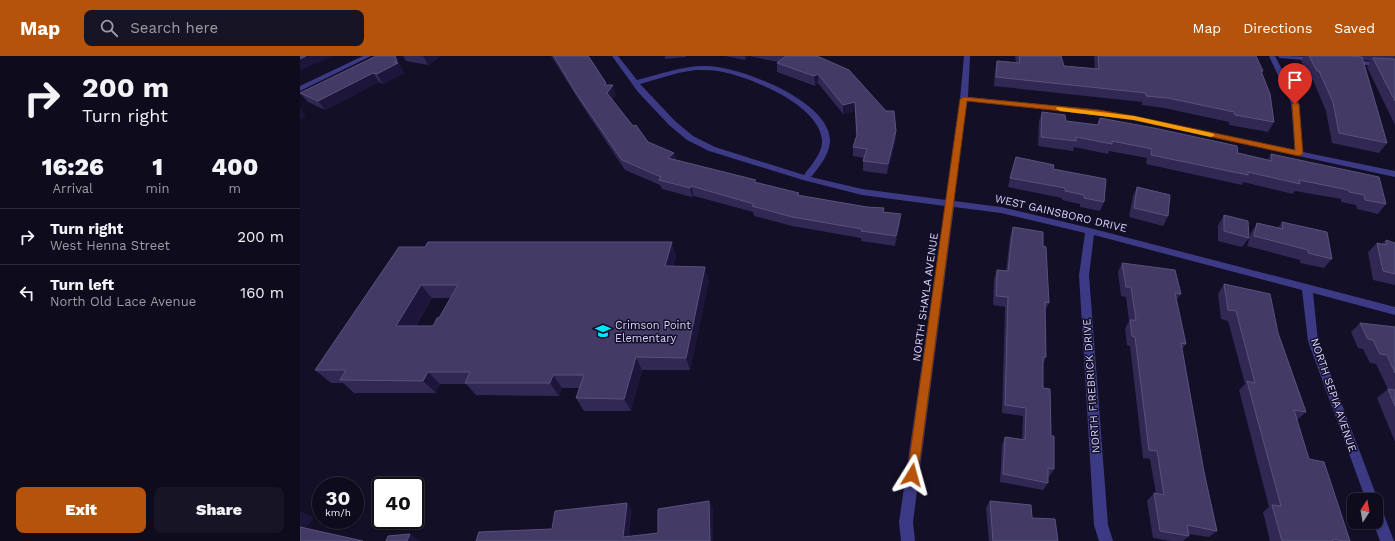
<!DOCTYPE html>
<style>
body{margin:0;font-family:"Work Sans",sans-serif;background:#171425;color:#f1f3f6;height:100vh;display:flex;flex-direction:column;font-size:15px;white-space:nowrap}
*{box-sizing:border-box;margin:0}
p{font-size:13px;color:#9b9ba3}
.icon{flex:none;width:22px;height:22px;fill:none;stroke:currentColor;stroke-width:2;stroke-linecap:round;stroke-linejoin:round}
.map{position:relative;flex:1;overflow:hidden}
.details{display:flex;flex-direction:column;background:#0e0b1c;width:300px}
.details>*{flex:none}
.hud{background:#0e0b1c;color:#f1f3f6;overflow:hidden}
.needle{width:26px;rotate:11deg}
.controls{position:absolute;left:1047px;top:437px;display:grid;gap:8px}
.controls a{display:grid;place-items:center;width:36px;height:36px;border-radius:8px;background:#0e0b1c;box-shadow:0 1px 3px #0004,0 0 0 1px #2e2b3b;font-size:20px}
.speed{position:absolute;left:12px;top:421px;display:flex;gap:8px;font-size:20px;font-weight:700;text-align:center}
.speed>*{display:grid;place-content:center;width:52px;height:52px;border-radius:50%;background:#0e0b1c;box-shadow:0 1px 3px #0004,0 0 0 1px #2e2b3b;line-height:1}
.speed small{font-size:10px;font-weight:400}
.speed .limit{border:2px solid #111;border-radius:6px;background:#fff;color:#111}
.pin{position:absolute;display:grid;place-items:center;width:34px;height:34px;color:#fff;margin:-41px -17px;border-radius:50% 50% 50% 0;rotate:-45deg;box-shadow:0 0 4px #0007}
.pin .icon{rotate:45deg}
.me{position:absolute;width:44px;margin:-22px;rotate:8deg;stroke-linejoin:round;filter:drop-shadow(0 0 3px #0008)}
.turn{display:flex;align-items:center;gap:14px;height:84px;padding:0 16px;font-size:18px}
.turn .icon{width:52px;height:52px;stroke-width:2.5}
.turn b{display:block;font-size:28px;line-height:34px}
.eta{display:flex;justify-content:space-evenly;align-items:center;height:68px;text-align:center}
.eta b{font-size:24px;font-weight:800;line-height:28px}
.cta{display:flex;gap:8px;margin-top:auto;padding:8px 16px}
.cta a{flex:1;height:46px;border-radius:8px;background:#b45309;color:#fff;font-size:16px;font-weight:800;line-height:46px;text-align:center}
.cta a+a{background:#171425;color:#f1f3f6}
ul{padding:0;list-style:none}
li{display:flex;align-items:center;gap:12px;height:56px;padding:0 16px;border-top:1px solid #2e2b3b}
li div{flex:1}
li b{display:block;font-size:15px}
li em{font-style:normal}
header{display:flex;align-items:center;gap:24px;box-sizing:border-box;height:56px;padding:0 20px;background:#b45309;color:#fff}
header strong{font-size:19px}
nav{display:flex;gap:22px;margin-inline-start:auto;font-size:14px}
.search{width:280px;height:36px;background:#171425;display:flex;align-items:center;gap:10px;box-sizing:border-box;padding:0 14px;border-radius:8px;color:#9b9ba3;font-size:15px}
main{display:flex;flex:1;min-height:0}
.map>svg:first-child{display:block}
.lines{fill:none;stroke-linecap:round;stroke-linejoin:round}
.minor{fill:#3d3a85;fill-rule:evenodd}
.wall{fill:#312854;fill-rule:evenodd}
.shaded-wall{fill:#1d163a}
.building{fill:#433a66;stroke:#5a527e;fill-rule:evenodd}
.route{fill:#b45309;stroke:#753606}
.slow{fill:#f59e0b}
.labels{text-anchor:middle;stroke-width:3;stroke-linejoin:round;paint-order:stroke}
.street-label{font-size:11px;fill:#d9d4ff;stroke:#130f26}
.poi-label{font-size:11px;fill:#d9d4ff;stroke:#130f26;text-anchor:start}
</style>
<header>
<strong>Map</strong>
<div class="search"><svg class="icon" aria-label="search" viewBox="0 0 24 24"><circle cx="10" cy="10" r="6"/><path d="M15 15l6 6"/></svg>Search here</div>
<nav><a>Map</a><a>Directions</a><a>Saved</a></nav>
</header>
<main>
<section class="details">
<div class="hud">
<div class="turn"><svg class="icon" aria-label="right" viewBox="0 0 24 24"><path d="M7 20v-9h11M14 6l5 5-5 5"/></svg><div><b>200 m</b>Turn right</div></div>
</div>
<div class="eta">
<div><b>16:26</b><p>Arrival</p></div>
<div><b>1</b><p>min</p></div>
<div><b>400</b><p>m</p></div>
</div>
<ul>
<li><svg class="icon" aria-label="right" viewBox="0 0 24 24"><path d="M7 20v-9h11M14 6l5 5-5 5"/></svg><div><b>Turn right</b><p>West Henna Street</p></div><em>200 m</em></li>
<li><svg class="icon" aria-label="left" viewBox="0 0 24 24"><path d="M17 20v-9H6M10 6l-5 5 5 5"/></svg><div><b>Turn left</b><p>North Old Lace Avenue</p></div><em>160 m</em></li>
</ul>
<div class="cta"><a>Exit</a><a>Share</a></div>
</section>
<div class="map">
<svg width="1095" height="485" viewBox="0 0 1095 485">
<rect width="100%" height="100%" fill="#130f26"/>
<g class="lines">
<g class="minor">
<polygon points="63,0 71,0 0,35 0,30"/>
<path d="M312,0H318L337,24C361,18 384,9 408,10C441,11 532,46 530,86C529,99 519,111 511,121L562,133L646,144L660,43L664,0H670L668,41L799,54L995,94L991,47L969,0H975L999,47L1003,96L1095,115V121L834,64L799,58L667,45L654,145L701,151L790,172L1095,251V259L1013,237L1018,285L1078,444L1077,448L1076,444H1066L1008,285L1002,234L794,179L789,219L808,469L813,485H799L794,469L779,219L785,177L701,157L654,151L613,466L615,485H601L599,466L645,150L562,139L503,124L409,95L387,84L369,69L338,36ZM395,14C405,14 414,14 423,16C452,22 519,49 522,84C523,97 511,109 504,119L415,91L393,80L375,65L340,28L378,17Z"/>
<path d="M977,0C987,0 1011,0 1019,3L1016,5L980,2Z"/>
<polygon points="1050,4 1095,8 1095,12 1048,7 1047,6"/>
<polygon points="1076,450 1081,451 1094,485 1080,485 1073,466 1076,466"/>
</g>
</g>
<g class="wall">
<polygon points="76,0 103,14 102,14 104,17 83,28 79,26 25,54 8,46 0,37"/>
<polygon points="103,0 140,0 128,9 106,5"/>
<polygon points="251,0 287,0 306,29 316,39 312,43 333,70 348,86 374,97 376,104 456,126 499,137 499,140 584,156 600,168 595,190 561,185 561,182 492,170 454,160 453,156 394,140 392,141 362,133 360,129 325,114 280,46 255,6"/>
<polygon points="365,0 386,0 386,1 365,3"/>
<polygon points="425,0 518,0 518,1 596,84 587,118 563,115 563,105 564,102 553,100 553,91 556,81 555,55 543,58 518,27 515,30 477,16 477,7 478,6 449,0 445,4"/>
<polygon points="715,0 761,0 764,10 795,13 794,0 956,0 963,15 962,17 974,66 968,76 929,69 929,66 864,52 842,49 842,46 694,30 695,14 697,5 716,7"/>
<polygon points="1004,0 1095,0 1094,3 1095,3 1095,69 1067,11 1071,5 1063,4 1087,87 1079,97 1032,87 1026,55 1013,24 1011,24 1001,5"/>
<polygon points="742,56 766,65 797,69 800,62 938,97 968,104 971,98 1086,148 1078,158 1057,153 1056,149 1041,146 1041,143 995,135 993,138 943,126 942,129 846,108 847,102 809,95 808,98 774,91 773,95 738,90 739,65"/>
<polygon points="753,113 804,146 800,155 780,151 780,148 762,144 762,142 708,131 710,122"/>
<polygon points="837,131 868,160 863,170 829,161 833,140"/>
<polygon points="924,159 949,182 942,191 918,185 918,169"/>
<polygon points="982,166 1032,203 1024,212 1000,207 1000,204 947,190 951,177 957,167 978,172"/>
<polygon points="713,171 743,190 749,247 745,255 746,301 743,309 743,332 751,380 754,413 749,421 748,421 748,427 743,434 700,426 702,389 705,381 722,383 723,360 702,357 705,251 693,249 694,223 697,214 706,215 710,181"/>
<polygon points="1086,184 1095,187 1095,229 1073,224 1068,196 1077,187 1082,188"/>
<path d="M99,191L376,200L373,211L409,224L390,314H342L331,355H284L276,342L280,332H262L259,340L176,339L166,328H140L136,337H54L43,327H31L15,314ZM132,242H151L139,262L133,270H116Z"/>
<polygon points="822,207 881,238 876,244 886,288 882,293 904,416 917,475 909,481 888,478 889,480 883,485 871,485 853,482 847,445 854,437 856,438 850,403 843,402 830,290 827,289 825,273 829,265 826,241 821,240 818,216"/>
<polygon points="924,228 978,277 1006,356 997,364 1009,403 1050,485 970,485 963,456 969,451 939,334 945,328 928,265 921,263 918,238"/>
<polygon points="1060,267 1095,271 1095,386 1077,342 1088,333 1076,308 1070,307 1063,293 1058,292 1051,276"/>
<polygon points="690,445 732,462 758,485 689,485 686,452"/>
</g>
<g class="shaded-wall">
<polygon points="6,0 32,0 0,15 0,3"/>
<polygon points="95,0 97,2 104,17 83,28 77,18"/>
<polygon points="123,0 140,0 128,9"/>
<polygon points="445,0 449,0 445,4"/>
<polygon points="73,17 79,26 25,54 18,45"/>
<polygon points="518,18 518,27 515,30 514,20"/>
<polygon points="306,27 308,35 313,29 316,39 310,46 304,29"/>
<polygon points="555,46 555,55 543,58 543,49"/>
<polygon points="0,52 6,60 0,63"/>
<polygon points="596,75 596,84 587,118 588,108"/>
<polygon points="374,97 376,107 368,102"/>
<polygon points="391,130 394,140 392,141 390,132"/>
<polygon points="601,158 600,168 595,190 596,180"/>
<polygon points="372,186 376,200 370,224 365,210"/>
<polygon points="405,211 409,224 390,314 386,302"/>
<polygon points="121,229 132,242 108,283 96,270"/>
<polygon points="336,301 342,314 331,355 324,343"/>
<polygon points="128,316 140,328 136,337 123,325"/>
<polygon points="253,319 262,332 259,340 250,327"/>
<polygon points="409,445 413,452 413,485 410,485"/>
<polygon points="327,447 332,454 329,485 323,481"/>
<polygon points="1,455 14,462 3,475 0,474 0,456"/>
<polygon points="110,478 120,485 107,485"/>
</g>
<g class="building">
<polygon points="0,0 6,0 0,3"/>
<polygon points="76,0 95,0 97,5 94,6 98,7 77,18 73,17 18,45 0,37"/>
<polygon points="254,0 287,0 289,1 306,27 304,29 313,29 307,37 333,70 336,69 348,86 374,97 368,102 456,124 454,126 499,137 497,139 567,151 584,152 583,156 601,158 596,180 561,175 562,173 492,161 452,150 454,148 391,130 390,132 359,124 361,121 322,104 276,37"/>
<polygon points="486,0 517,0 549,14 586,55 594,55 596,75 588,108 563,105 567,93 553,91 557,79 555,46 543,49 518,18 514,20 477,7"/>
<polygon points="719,0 761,0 764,10 799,13 798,0 956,0 963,15 961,15 970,38 974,66 935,59 934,56 868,42 846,40 846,37 696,21 697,5 720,7"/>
<polygon points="1009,0 1051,0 1062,1 1087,87 1039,77 1033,46 1019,15 1017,15"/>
<polygon points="1073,2 1095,3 1095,45"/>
<polygon points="742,56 765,59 766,65 798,69 800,62 854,72 937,90 938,97 972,105 971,98 1079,121 1086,148 1065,144 1064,139 1049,136 1048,134 999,124 1000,128 948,116 948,119 851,99 852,93 812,85 812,88 776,81 776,85 741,81"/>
<polygon points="716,101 754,109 753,113 806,123 804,146 784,142 784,139 765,135 765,132 710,122"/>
<polygon points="837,131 870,139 868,160 834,152"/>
<polygon points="924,159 948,165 949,182 924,175"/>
<polygon points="982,166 1027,176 1032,203 1008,197 1008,194 954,180 957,167 983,173"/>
<polygon points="713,171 743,176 743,190 746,191 749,247 745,246 746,301 743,301 743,332 750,333 751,380 754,380 754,413 748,412 748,427 703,418 705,381 725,384 726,352 705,349 708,241 696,240 697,214 708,215"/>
<polygon points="1086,184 1095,187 1095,218 1083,215 1077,187 1087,189"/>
<path d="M128,186H372L365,210L405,211L386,302L336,301L324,343L276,342L284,319H253L250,327H165L170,316H128L123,325L40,324L46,314H15L99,191H125ZM121,229H158L139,262H137L133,270H96Z"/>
<polygon points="822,207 875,214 881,238 875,237 886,288 881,287 904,416 917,475 887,469 889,480 860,475 854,437 864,439 857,395 849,394 835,281 832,280 830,264 836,264 831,231 826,231"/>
<polygon points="924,228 970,238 978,277 1006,356 994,354 1009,403 1024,406 1050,485 1044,485 1033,483 1033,485 982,485 972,449 981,450 947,325 955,327 936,255 928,254"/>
<polygon points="1060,267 1095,271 1095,317 1087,299 1080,298 1073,284 1068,283"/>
<polygon points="1088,333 1095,334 1095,350"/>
<polygon points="409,445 410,485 176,485 179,476 252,473 255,455 327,447 323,481 358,477 358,453"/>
<polygon points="690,445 731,449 732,462 755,463 758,485 693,485"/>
<polygon points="0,471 63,485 0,485"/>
<polygon points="110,478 107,485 86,485 88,480"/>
</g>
<polygon class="route" points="664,41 799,54 834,60 995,94 992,48 995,46 999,48 1003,98 999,100 834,64 799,59 667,45 618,419 616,423 612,424 608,423 607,419 660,43"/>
<polygon class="slow" points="757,51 834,60 911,77 915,79 911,81 834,64 760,55 756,53"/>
<defs>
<symbol id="school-bare" viewBox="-9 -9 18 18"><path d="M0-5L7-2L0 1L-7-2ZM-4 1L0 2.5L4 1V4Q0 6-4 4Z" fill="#00e5ff" stroke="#130f26" stroke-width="2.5" paint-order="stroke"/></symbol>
</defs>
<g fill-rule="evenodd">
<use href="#school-bare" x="292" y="264" width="22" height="22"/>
</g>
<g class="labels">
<g class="street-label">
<text transform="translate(761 157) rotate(13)" y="4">WEST GAINSBORO DRIVE</text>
<text transform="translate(625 241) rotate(-82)" y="4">NORTH SHAYLA AVENUE</text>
<text transform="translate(791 330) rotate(-94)" y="4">NORTH FIREBRICK DRIVE</text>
<text transform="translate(1034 339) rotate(71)" y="4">NORTH SEPIA AVENUE</text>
</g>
<g class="poi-label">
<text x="315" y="273">Crimson Point<tspan x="315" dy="13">Elementary</tspan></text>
</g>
</g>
</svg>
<div class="controls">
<a><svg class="needle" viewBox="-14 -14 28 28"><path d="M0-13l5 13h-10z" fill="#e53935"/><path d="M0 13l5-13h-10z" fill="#9b9ba3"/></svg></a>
</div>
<div class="speed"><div>30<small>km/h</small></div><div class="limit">40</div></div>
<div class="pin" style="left:995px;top:48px;background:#d93025"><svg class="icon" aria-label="arrive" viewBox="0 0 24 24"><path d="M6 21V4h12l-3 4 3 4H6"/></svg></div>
<svg class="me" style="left:612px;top:419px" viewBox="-20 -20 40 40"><path d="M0-17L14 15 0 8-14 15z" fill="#b45309" stroke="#fff" stroke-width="4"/></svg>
</div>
</main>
